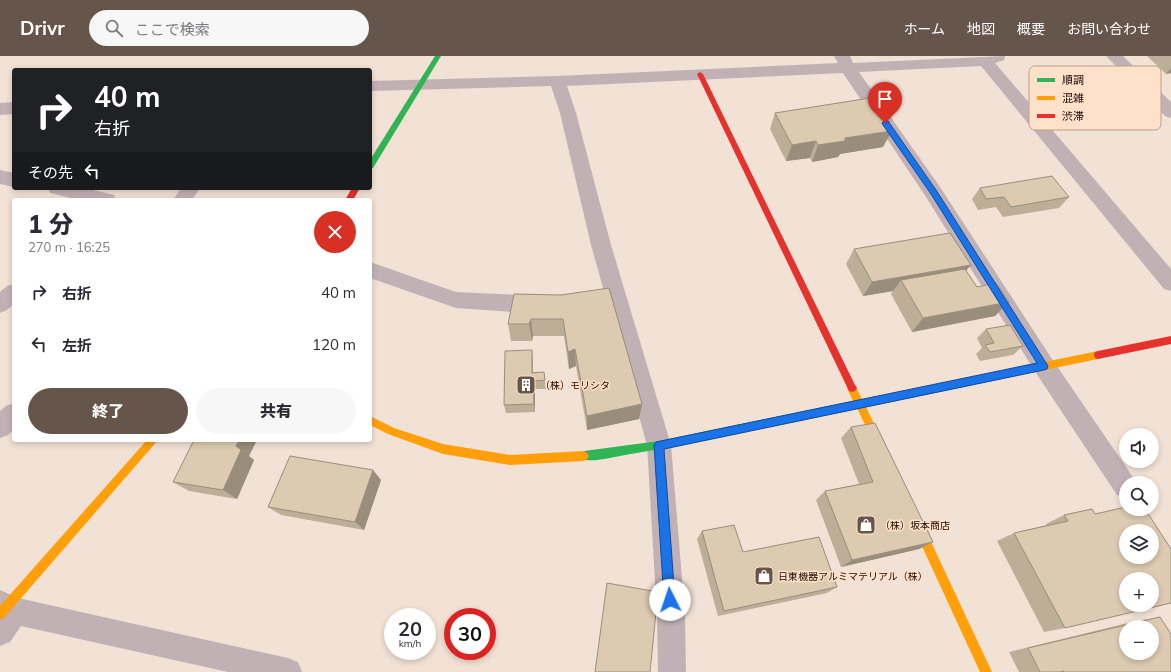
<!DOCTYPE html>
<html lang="ja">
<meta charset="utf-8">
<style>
body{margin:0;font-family:Mulish,"Noto Sans JP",sans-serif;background:#f7f7f7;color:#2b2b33;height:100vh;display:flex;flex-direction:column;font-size:15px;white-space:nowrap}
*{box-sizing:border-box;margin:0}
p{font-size:13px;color:#7c7c81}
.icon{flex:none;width:22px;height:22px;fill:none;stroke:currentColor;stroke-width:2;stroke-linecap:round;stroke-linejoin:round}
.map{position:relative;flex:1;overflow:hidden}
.panel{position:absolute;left:12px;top:142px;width:360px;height:244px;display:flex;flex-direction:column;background:#fff;border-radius:4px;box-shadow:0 2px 6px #0003}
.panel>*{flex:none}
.hud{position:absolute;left:12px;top:12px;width:360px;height:122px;border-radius:4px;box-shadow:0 2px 6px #0003;background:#202124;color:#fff;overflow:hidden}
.tools{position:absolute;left:1119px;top:372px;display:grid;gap:8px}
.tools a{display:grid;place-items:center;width:40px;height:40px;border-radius:50%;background:#fff;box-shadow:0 2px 6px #0003;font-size:20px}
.speed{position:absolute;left:384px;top:552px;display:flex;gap:8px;font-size:20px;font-weight:700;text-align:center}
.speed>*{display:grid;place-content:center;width:52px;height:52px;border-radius:50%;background:#fff;box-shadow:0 2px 6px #0003;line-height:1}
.speed small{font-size:10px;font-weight:400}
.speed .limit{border:6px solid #d22;background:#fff;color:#111}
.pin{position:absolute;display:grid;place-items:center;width:34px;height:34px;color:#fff;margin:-41px -17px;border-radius:50% 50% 50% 0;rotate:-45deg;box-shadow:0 0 4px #0007}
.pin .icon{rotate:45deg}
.me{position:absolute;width:44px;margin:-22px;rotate:356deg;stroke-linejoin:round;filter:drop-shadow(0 0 3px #0008)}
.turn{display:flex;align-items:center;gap:14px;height:84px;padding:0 16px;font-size:18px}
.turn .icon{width:52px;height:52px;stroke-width:2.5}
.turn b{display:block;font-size:28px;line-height:34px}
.then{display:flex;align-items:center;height:38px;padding:0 16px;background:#0003;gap:8px;font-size:15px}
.round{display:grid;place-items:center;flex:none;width:42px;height:42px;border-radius:21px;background:#f7f7f7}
.head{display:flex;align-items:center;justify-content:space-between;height:68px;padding:0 16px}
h1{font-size:24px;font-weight:800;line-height:30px}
.primary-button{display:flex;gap:8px;margin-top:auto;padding:8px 16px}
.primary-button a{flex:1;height:46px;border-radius:24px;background:#66554b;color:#fff;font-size:16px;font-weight:800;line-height:46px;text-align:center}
.primary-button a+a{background:#f7f7f7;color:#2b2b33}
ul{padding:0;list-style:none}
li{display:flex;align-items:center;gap:12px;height:52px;padding:0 16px}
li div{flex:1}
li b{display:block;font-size:15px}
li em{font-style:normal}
header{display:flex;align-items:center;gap:24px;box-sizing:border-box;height:56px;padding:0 20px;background:#66554b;color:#fff}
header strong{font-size:19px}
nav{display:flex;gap:22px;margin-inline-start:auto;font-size:14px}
.search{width:280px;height:36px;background:#f7f7f7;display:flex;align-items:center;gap:10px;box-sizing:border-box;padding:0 14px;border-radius:22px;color:#7c7c81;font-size:15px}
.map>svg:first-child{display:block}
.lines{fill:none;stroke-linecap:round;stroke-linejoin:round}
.street{fill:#c2b1b4;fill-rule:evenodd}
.fast{fill:#30b455;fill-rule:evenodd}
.slow{fill:#ff9f0a;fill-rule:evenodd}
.jam{fill:#e5322d;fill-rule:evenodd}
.wall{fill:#bdae98}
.shaded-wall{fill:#9a8d7c}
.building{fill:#dccab1;stroke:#9a8d7c;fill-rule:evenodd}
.route{fill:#1a73e8;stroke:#114b97}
.labels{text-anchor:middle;stroke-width:3;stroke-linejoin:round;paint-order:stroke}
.poi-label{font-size:10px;fill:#1a0900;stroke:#ffe0c8;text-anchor:start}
.key{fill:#ffe0c8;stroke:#baa08c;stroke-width:1}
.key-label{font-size:11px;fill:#1a0900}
</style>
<header>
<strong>Drivr</strong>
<div class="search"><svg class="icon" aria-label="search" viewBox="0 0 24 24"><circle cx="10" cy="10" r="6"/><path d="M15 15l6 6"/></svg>ここで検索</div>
<nav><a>ホーム</a><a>地図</a><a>概要</a><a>お問い合わせ</a></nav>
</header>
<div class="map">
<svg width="1171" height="616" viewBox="0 0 1171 616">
<rect width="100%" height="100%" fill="#f2e1d5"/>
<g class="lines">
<g class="street">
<polygon points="834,0 850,0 853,7 1005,0 1004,4 995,7 1171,213 1171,235 1164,233 981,10 859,16 940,131 1052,303 1137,427 1126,427 1126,443 1117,439 1036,317 926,141 843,17 567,30 576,57 611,189 671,389 685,559 686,616 658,616 657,559 647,389 591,189 560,57 551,30 370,35 370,25 557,20 838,7"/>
<polygon points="1106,0 1123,0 1171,46 1171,62 1165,60"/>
<polygon points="14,46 14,58 0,59 0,47"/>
<polygon points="0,114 14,117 14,131 0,128"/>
<polygon points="48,132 85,132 114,139 116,144 79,144 50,137"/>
<polygon points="181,132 200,132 192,144 173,144"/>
<polygon points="370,206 456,236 542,240 549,243 552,249 549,255 542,258 456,252 370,222"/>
<polygon points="14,228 14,248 7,254 0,257 0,236 7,230"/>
<polygon points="14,347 14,373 8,379 0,382 0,355 6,350"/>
<polygon points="0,534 18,542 288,602 298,606 302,616 228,616 21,570 10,586 0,590"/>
</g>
<g class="fast">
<polygon points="435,0 441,0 373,112 370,113 370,104"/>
<path d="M828,350L831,351L833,354L831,357L828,358C761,372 693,388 625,399C614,401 591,407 581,403L579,400L581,397L584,395L659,385Z"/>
</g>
<g class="slow">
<polygon points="1098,295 1101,296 1102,299 1101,302 1098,303 866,351 887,395 885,398 882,400 879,398 857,352 828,358 825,357 823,354 825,351 828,350 853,345 847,332 849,329 852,328 855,329 862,343"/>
<polygon points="370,360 394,372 443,388 510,399 584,395 587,397 589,400 587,403 584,405 510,409 443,398 388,378 370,369"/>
<polygon points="147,384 158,384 4,562 0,564 0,550"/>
<polygon points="914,457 918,458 992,616 980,616 909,462 910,458"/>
</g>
<g class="jam">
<polygon points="700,16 703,18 855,329 857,332 855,335 852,336 849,335 697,18"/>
<polygon points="352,132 360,132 353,144 345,144"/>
<polygon points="1171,280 1171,288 1098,303 1095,302 1094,299 1095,296 1098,295"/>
</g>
</g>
<g class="wall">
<polygon points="1147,0 1171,0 1171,17 1166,18"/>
<polygon points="775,57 883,91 840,98 838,101 812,106 810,102 786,105 770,73"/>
<polygon points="980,132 1069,141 1059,152 1003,161 996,151 978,154 972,143"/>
<polygon points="854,193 966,215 977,231 1009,246 995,260 912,276 891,238 893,235 863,240 846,208"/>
<polygon points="561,239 642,348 639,363 587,374 576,310 569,313 564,280 533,280 532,285 511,285 508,268"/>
<polygon points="986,273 1023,290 1013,299 980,305 976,298 982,292 977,282"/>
<polygon points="533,303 533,316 544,316 545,325 546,333 535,333 535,356 506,357 504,349"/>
<polygon points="851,371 933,486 919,493 841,511 816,444 825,435 859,428 841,382"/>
<polygon points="249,400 254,404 237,443 189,435 173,426"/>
<polygon points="381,424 364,474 281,459 268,451"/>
<polygon points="1092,453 1065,572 1044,576 997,485 1014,477 1047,469 1046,468 1064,459"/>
<polygon points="702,475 743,496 837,531 827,537 718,560 697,483"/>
<polygon points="1160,561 1171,616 1019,616 1009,596 1136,565"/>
</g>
<g class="shaded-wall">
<polygon points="1171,12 1171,17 1166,18"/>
<polygon points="892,75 883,91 840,98 838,101 812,106 818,89 845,82"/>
<polygon points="816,85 810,102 786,105 792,89"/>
<polygon points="971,209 959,223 901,224 893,235 863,240 872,226"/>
<polygon points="1009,246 995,260 912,276 923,262"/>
<polygon points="531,263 533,280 532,285 529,268"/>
<polygon points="575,293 576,310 569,313 568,296"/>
<polygon points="532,294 533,303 533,325 535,333 535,356 534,348"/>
<polygon points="642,348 639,363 587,374 587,360"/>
<polygon points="239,384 257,384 249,400 254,404 237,443 223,434 236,390"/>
<polygon points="373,414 381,424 364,474 355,466"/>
<polygon points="933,486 919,493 841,511 852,504"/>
</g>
<g class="building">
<polygon points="870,42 892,75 845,82 845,85 818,89 816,85 792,89 775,57"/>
<polygon points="1052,120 1069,141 1011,151 1004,141 986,143 980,132"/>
<polygon points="950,177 971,209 872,226 854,193"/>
<polygon points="965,213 977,231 996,227 1009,246 923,262 901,224"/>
<polygon points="609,232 642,348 587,360 575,293 568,296 563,263 531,263 529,268 508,268 514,238 561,239"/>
<polygon points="1010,269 1023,290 990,296 985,289 994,287 986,273"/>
<polygon points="532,294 532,317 544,316 545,324 533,325 534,348 504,349 505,295"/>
<polygon points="875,367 933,486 852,504 825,435 873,426 851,371"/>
<polygon points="194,384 239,384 236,390 241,394 223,434 173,426"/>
<polygon points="290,400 373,414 355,466 268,451"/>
<path d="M1126,451V453H1145L1171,493V547L1065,572L1014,477L1068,465L1064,459L1092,453L1095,458ZM1126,475H1152V501H1126ZM1126,523H1152V549H1126Z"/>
<polygon points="734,469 743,496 819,481 837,531 724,555 702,475"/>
<polygon points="607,527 658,536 650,616 595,616"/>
<path d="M1160,561L1171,578V616H1064L1063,615L1060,616H1040L1028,592ZM1126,571H1152V597H1126Z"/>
</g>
<polygon class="route" points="885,64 888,65 936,134 1048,310 1047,313 1044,314 664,393 675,544 673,548 670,549 666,548 664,544 654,389 656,386 1037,307 931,138 883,69 882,67"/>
<defs>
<symbol id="building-square" viewBox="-11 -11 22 22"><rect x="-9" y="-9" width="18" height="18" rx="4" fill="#66554b" stroke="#ffe0c8"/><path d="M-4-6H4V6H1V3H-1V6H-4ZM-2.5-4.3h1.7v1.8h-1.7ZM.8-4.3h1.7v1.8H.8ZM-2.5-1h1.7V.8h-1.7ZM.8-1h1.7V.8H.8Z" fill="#fff"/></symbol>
<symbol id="shop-square" viewBox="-11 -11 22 22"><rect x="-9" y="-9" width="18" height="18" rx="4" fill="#66554b" stroke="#ffe0c8"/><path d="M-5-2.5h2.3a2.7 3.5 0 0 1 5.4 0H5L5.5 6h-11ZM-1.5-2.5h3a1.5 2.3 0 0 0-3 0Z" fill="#fff"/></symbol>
</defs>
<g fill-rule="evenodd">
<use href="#building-square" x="515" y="318" width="22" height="22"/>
<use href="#shop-square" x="855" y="458" width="22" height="22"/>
<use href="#shop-square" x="753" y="509" width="22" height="22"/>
</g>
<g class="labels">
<g class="poi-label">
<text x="540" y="333">（株）モリシタ</text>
<text x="880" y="473">（株）坂本商店</text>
<text x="778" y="524">日東機器アルミマテリアル（株）</text>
</g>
</g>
<rect x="1029" y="10" width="132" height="64" rx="6" class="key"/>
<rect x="1037" y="22" width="18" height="4" fill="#30b455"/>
<rect x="1037" y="40" width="18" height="4" fill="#ff9f0a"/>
<rect x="1037" y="58" width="18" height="4" fill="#e5322d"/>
<g class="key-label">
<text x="1062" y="28">順調</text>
<text x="1062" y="46">混雑</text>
<text x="1062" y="64">渋滞</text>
</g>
</svg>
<div class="tools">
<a><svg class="icon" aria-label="sound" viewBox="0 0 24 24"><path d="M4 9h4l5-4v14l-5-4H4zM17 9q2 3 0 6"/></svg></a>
<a><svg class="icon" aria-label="search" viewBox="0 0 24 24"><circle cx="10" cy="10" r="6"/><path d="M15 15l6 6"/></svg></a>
<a><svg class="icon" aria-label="layers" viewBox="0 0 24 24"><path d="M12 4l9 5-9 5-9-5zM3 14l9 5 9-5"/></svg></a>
<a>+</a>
<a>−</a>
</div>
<div class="speed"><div>20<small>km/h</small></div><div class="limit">30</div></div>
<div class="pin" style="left:885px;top:67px;background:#d93025"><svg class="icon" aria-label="arrive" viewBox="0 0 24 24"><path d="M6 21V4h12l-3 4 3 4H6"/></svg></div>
<svg class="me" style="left:670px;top:544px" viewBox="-20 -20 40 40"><circle r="19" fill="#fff"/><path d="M0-13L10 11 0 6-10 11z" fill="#1a73e8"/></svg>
<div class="hud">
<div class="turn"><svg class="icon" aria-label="right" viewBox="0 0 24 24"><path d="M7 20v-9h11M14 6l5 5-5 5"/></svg><div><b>40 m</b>右折</div></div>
<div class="then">その先<svg class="icon" aria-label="left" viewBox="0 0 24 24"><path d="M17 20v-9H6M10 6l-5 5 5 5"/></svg></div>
</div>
<section class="panel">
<div class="head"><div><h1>1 分</h1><p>270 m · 16:25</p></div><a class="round" style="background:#d93025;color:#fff"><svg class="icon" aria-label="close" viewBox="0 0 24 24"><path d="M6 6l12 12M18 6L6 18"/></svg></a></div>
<ul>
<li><svg class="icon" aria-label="right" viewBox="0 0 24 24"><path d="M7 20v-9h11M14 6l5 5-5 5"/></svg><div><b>右折</b></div><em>40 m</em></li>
<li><svg class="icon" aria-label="left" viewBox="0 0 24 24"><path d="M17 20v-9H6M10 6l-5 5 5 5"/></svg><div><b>左折</b></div><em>120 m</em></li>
</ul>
<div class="primary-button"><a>終了</a><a>共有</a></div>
</section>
</div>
